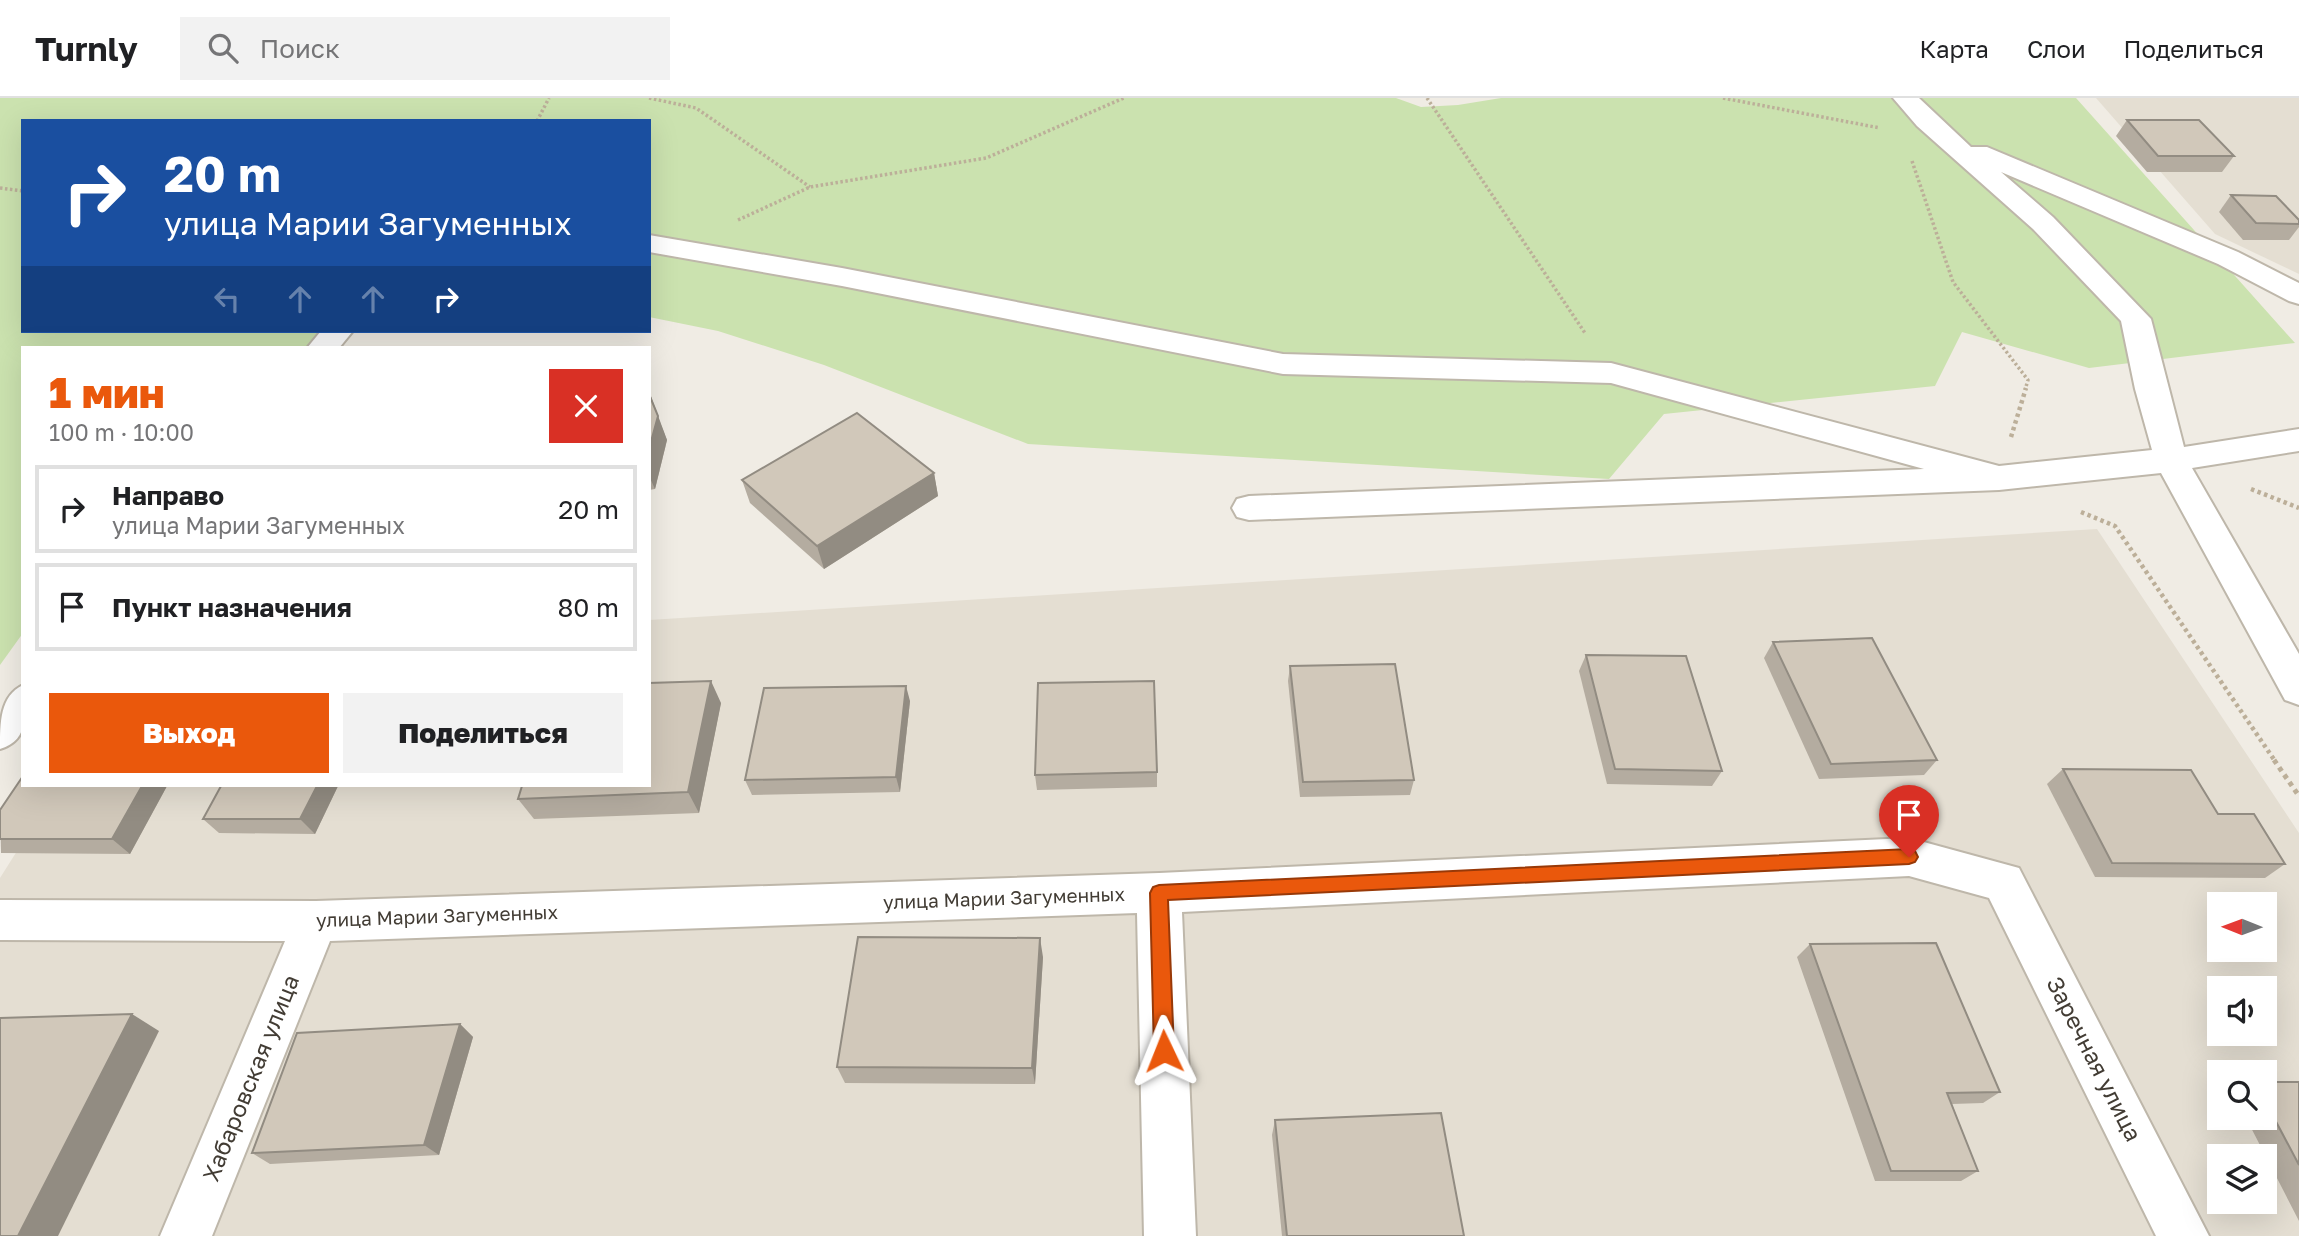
<!DOCTYPE html>
<html lang="ru">
<meta charset="utf-8">
<style>
body{margin:0;font-family:"Golos Text",sans-serif;background:#f2f2f2;color:#202124;height:100vh;display:flex;flex-direction:column;font-size:26px;white-space:nowrap}
*{box-sizing:border-box;margin:0}
p{font-size:23px;color:#757577}
.icon{flex:none;width:38px;height:38px;fill:none;stroke:currentColor;stroke-width:2;stroke-linecap:round;stroke-linejoin:round}
.map{position:relative;flex:1;overflow:hidden}
.details{position:absolute;left:21px;top:248px;width:630px;height:441px;display:flex;flex-direction:column;background:#fff;border-radius:0px;box-shadow:0 7px 28px #0002}
.details>*{flex:none}
.hud{position:absolute;left:21px;top:21px;width:630px;height:214px;border-radius:0px;box-shadow:0 7px 28px #0002;background:#1a4fa0;color:#fff;overflow:hidden}
.needle{width:46px;rotate:271deg}
.fabs{position:absolute;left:2207px;top:794px;display:grid;gap:14px}
.fabs a{display:grid;place-items:center;width:70px;height:70px;border-radius:0px;background:#fff;box-shadow:0 7px 28px #0002;font-size:35px}
.pin{position:absolute;display:grid;place-items:center;width:60px;height:60px;color:#fff;margin:-72px -30px;border-radius:50% 50% 50% 0;rotate:-45deg;box-shadow:0 0 7px #0007}
.pin .icon{rotate:45deg}
.me{position:absolute;width:77px;margin:-38px;rotate:358deg;stroke-linejoin:round;filter:drop-shadow(0 0 5px #0008)}
.turn{display:flex;align-items:center;gap:24px;height:147px;padding:0 28px;font-size:32px}
.turn .icon{width:91px;height:91px;stroke-width:2.5}
.turn b{display:block;font-size:49px;line-height:60px}
.lanes{display:flex;align-items:center;height:66px;padding:0 28px;background:#0003;justify-content:center;gap:35px;direction:ltr}
.lanes .off{opacity:.35}
.round{display:grid;place-items:center;flex:none;width:74px;height:74px;border-radius:0px;background:#f2f2f2}
.headline{display:flex;align-items:center;justify-content:space-between;height:119px;padding:0 28px}
h1{font-size:42px;font-weight:800;line-height:52px;color:#ea580c}
.cta{display:flex;gap:14px;margin-top:auto;padding:14px 28px}
.cta a{flex:1;height:80px;border-radius:0px;background:#ea580c;color:#fff;font-size:28px;font-weight:800;line-height:80px;text-align:center}
.cta a+a{background:#f2f2f2;color:#202124}
ul{padding:0;list-style:none}
li{display:flex;align-items:center;gap:21px;height:88px;margin:0 14px 10px;padding:0 14px;border:4px solid #e0e0e0;border-radius:0px}
li div{flex:1}
li b{display:block;font-size:26px}
li em{font-style:normal}
header{display:flex;align-items:center;gap:42px;box-sizing:border-box;height:98px;padding:0 35px;background:#fff;border-bottom:2px solid #e0e0e0}
header strong{font-size:33px}
nav{display:flex;gap:38px;margin-inline-start:auto;font-size:24px}
.search{width:490px;height:63px;background:#f2f2f2;display:flex;align-items:center;gap:18px;box-sizing:border-box;padding:0 24px;border-radius:0px;color:#757577;font-size:26px}
.map>svg:first-child{display:block}
.residential{fill:#e4ded2;fill-rule:evenodd}
.green{fill:#cbe2af}
.lines{fill:none;stroke-linecap:round;stroke-linejoin:round}
.minor-casing{stroke:#beb7aa;stroke-width:4}
.path-far2{stroke:#bcaf99;stroke-width:3.5;stroke-dasharray:2.5 2.5;stroke-linecap:butt}
.path-far1{stroke:#bcaf99;stroke-width:4.5;stroke-dasharray:3.5 3.5;stroke-linecap:butt}
.path{stroke:#bcaf99;stroke-width:5;stroke-dasharray:4.5 4.5;stroke-linecap:butt}
.minor{fill:#fff;fill-rule:evenodd}
.wall{fill:#b4aca0}
.shaded-wall{fill:#928c82}
.building{fill:#d1c8ba;stroke:#928c82;stroke-width:2}
.route{fill:#ea580c;stroke:#983908;stroke-width:2}
.labels{text-anchor:middle;stroke-width:5;stroke-linejoin:round;paint-order:stroke}
.street-label{font-size:19px;fill:#423c34;stroke:#fff}
.near-street-label{font-size:23px;fill:#423c34;stroke:#fff}
</style>
<header>
<strong>Turnly</strong>
<div class="search"><svg class="icon" aria-label="search" viewBox="0 0 24 24"><circle cx="10" cy="10" r="6"/><path d="M15 15l6 6"/></svg>Поиск</div>
<nav><a>Карта</a><a>Слои</a><a>Поделиться</a></nav>
</header>
<div class="map">
<svg width="2299" height="1138" viewBox="0 0 2299 1138">
<rect width="100%" height="100%" fill="#f0ece4"/>
<g class="residential">
<polygon points="2096,0 2299,0 2299,176 2215,136"/>
<path d="M2097,431L2299,735V1138H0V780L58,688H649V522ZM2219,807H2264V852H2219ZM2219,891H2264V936H2219ZM2219,975H2264V1020H2219ZM2219,1059H2264V1104H2219Z"/>
</g>
<polygon class="green" points="0,0 1396,0 1421,9 1458,7 1501,0 2076,0 2295,245 2089,270 1962,234 1935,288 1664,316 1609,381 1028,346 824,267 718,233 649,219 649,23 23,23 23,233 352,233 326,250 23,250 23,535 0,567"/>
<g class="lines">
<defs>
<g id="minor">
<polygon points="1893,0 1919,0 1971,49 1987,49 2238,154 2299,185 2299,206 2289,203 2218,166 2001,74 2053,119 2151,221 2184,349 2299,331 2299,353 2192,370 2299,556 2299,607 2285,602 2161,375 1999,392 1249,422 1237,419 1232,410 1237,401 1249,398 1924,371 1611,285 1283,276 842,188 649,154 649,137 842,170 1283,256 1611,265 1999,368 2152,352 2135,291 2121,223 2033,131 1917,28"/>
<polygon points="321,233 353,233 339,250 307,250"/>
<path d="M23,587C23,615 32,641 0,651C0,624 0,598 23,587Z"/>
<polygon points="1909,740 2019,770 2209,1138 2156,1138 1989,800 1909,778 1182,814 1196,1138 1144,1138 1137,815 330,843 212,1138 160,1138 285,843 0,842 0,802 316,803 1159,775"/>
</g>
</defs>
<use href="#minor" class="minor-casing"/>
<g class="path-far2">
<polyline points="649,0 696,10 810,89"/>
<polyline points="1427,0 1585,235"/>
<polyline points="1723,0 1880,30"/>
<polyline points="537,23 549,0"/>
<polyline points="1912,63 1953,184 2028,282 2025,292"/>
<polyline points="0,90 23,93"/>
<polyline points="738,122 810,89 986,60 1124,0"/>
</g>
<g class="path-far1">
<polyline points="2011,339 2026,290"/>
<polyline points="2251,391 2299,410"/>
<polyline points="2081,414 2115,428 2275,663"/>
</g>
<polyline class="path" points="2274,662 2299,698"/>
<use href="#minor" class="minor"/>
</g>
<g class="wall">
<polygon points="2127,22 2234,58 2222,74 2147,74 2116,38"/>
<polygon points="2231,97 2299,122 2299,129 2289,142 2243,142 2219,114"/>
<polygon points="649,296 667,342 655,391 649,392"/>
<polygon points="934,375 938,398 824,471 750,405 742,382"/>
<polygon points="1773,544 1937,662 1924,677 1819,681 1764,560"/>
<polygon points="1586,557 1722,673 1712,688 1607,686 1579,573"/>
<polygon points="1290,568 1414,682 1410,697 1300,699 1288,583"/>
<polygon points="910,603 900,694 752,697 745,682"/>
<polygon points="721,605 699,715 534,721 518,701"/>
<polygon points="2063,671 2218,716 2285,766 2265,780 2095,779 2047,686"/>
<polygon points="1157,674 1157,689 1037,692 1035,677"/>
<polygon points="23,688 167,688 130,756 1,755 0,712"/>
<polygon points="221,688 338,688 315,736 219,735 203,721"/>
<polygon points="1810,846 2000,994 1983,1005 1952,1006 1978,1073 1961,1083 1875,1083 1797,859"/>
<polygon points="1043,859 1035,986 845,985 837,969"/>
<polygon points="460,926 473,939 439,1057 270,1066 252,1055"/>
<polygon points="2264,984 2299,984 2299,1123 2246,1020 2264,1020"/>
<polygon points="1275,1022 1464,1138 1282,1138 1272,1037"/>
</g>
<g class="shaded-wall">
<polygon points="650,296 667,342 655,391 649,378"/>
<polygon points="934,375 938,398 824,471 817,448"/>
<polygon points="711,583 721,605 699,715 688,694"/>
<polygon points="906,588 910,603 900,694 896,679"/>
<polygon points="142,688 167,688 130,756 112,741"/>
<polygon points="317,688 338,688 315,736 300,721"/>
<polygon points="1040,840 1043,859 1035,986 1032,970"/>
<polygon points="132,916 159,933 58,1138 18,1138"/>
<polygon points="460,926 473,939 439,1057 424,1047"/>
</g>
<g class="building">
<polygon points="2127,22 2199,22 2234,58 2158,58"/>
<polygon points="2231,97 2276,98 2299,122 2299,126 2256,125"/>
<polygon points="649,296 658,318 649,351"/>
<polygon points="857,315 934,375 817,448 742,382"/>
<polygon points="1872,540 1937,662 1831,666 1773,544"/>
<polygon points="1586,557 1686,558 1722,673 1615,671"/>
<polygon points="1395,566 1414,682 1303,684 1290,568"/>
<polygon points="711,583 688,694 518,701 522,688 649,688 649,585"/>
<polygon points="1154,583 1157,674 1035,677 1038,585"/>
<polygon points="906,588 896,679 745,682 764,590"/>
<polygon points="2063,671 2191,672 2218,716 2254,716 2285,766 2112,765"/>
<polygon points="23,678 23,688 142,688 112,741 0,741 0,712"/>
<polygon points="221,688 317,688 300,721 203,721"/>
<polygon points="858,839 1040,840 1032,970 837,969"/>
<polygon points="1936,845 2000,994 1947,995 1978,1073 1891,1073 1810,846"/>
<polygon points="132,916 18,1138 0,1138 0,920"/>
<polygon points="460,926 424,1047 252,1055 297,935"/>
<polygon points="2264,984 2299,984 2299,1067 2264,1001"/>
<polygon points="1441,1015 1464,1138 1287,1138 1275,1022"/>
</g>
<polygon class="route" points="1909,751 1915,753 1918,759 1915,764 1909,766 1168,802 1174,953 1171,960 1164,963 1157,960 1154,953 1150,795 1153,789 1159,787"/>
<g class="labels">
<g class="street-label">
<text transform="translate(1004 800) rotate(-2)" y="7">улица Марии Загуменных</text>
<text transform="translate(437 818) rotate(-2)" y="7">улица Марии Загуменных</text>
</g>
<g class="near-street-label">
<text transform="translate(2094 961) rotate(63)" y="8">Заречная улица</text>
<text transform="translate(251 980) rotate(-68)" y="8">Хабаровская улица</text>
</g>
</g>
</svg>
<div class="fabs">
<a><svg class="needle" viewBox="-14 -14 28 28"><path d="M0-13l5 13h-10z" fill="#e53935"/><path d="M0 13l5-13h-10z" fill="#757577"/></svg></a>
<a><svg class="icon" aria-label="sound" viewBox="0 0 24 24"><path d="M4 9h4l5-4v14l-5-4H4zM17 9q2 3 0 6"/></svg></a>
<a><svg class="icon" aria-label="search" viewBox="0 0 24 24"><circle cx="10" cy="10" r="6"/><path d="M15 15l6 6"/></svg></a>
<a><svg class="icon" aria-label="layers" viewBox="0 0 24 24"><path d="M12 4l9 5-9 5-9-5zM3 14l9 5 9-5"/></svg></a>
</div>
<div class="pin" style="left:1909px;top:759px;background:#d93025"><svg class="icon" aria-label="arrive" viewBox="0 0 24 24"><path d="M6 21V4h12l-3 4 3 4H6"/></svg></div>
<svg class="me" style="left:1164px;top:953px" viewBox="-20 -20 40 40"><path d="M0-17L14 15 0 8-14 15z" fill="#ea580c" stroke="#fff" stroke-width="4"/></svg>
<div class="hud">
<div class="turn"><svg class="icon" aria-label="right" viewBox="0 0 24 24"><path d="M7 20v-9h11M14 6l5 5-5 5"/></svg><div><b>20 m</b>улица Марии Загуменных</div></div>
<div class="lanes"><svg class="icon off" aria-label="left" viewBox="0 0 24 24"><path d="M17 20v-9H6M10 6l-5 5 5 5"/></svg><svg class="icon off" aria-label="ahead" viewBox="0 0 24 24"><path d="M12 20V5M6 11l6-6 6 6"/></svg><svg class="icon off" aria-label="ahead" viewBox="0 0 24 24"><path d="M12 20V5M6 11l6-6 6 6"/></svg><svg class="icon" aria-label="right" viewBox="0 0 24 24"><path d="M7 20v-9h11M14 6l5 5-5 5"/></svg></div>
</div>
<section class="details">
<div class="headline"><div><h1>1 мин</h1><p>100 m · 10:00</p></div><a class="round" style="background:#d93025;color:#fff"><svg class="icon" aria-label="close" viewBox="0 0 24 24"><path d="M6 6l12 12M18 6L6 18"/></svg></a></div>
<ul>
<li><svg class="icon" aria-label="right" viewBox="0 0 24 24"><path d="M7 20v-9h11M14 6l5 5-5 5"/></svg><div><b>Направо</b><p>улица Марии Загуменных</p></div><em>20 m</em></li>
<li><svg class="icon" aria-label="arrive" viewBox="0 0 24 24"><path d="M6 21V4h12l-3 4 3 4H6"/></svg><div><b>Пункт назначения</b></div><em>80 m</em></li>
</ul>
<div class="cta"><a>Выход</a><a>Поделиться</a></div>
</section>
</div>
